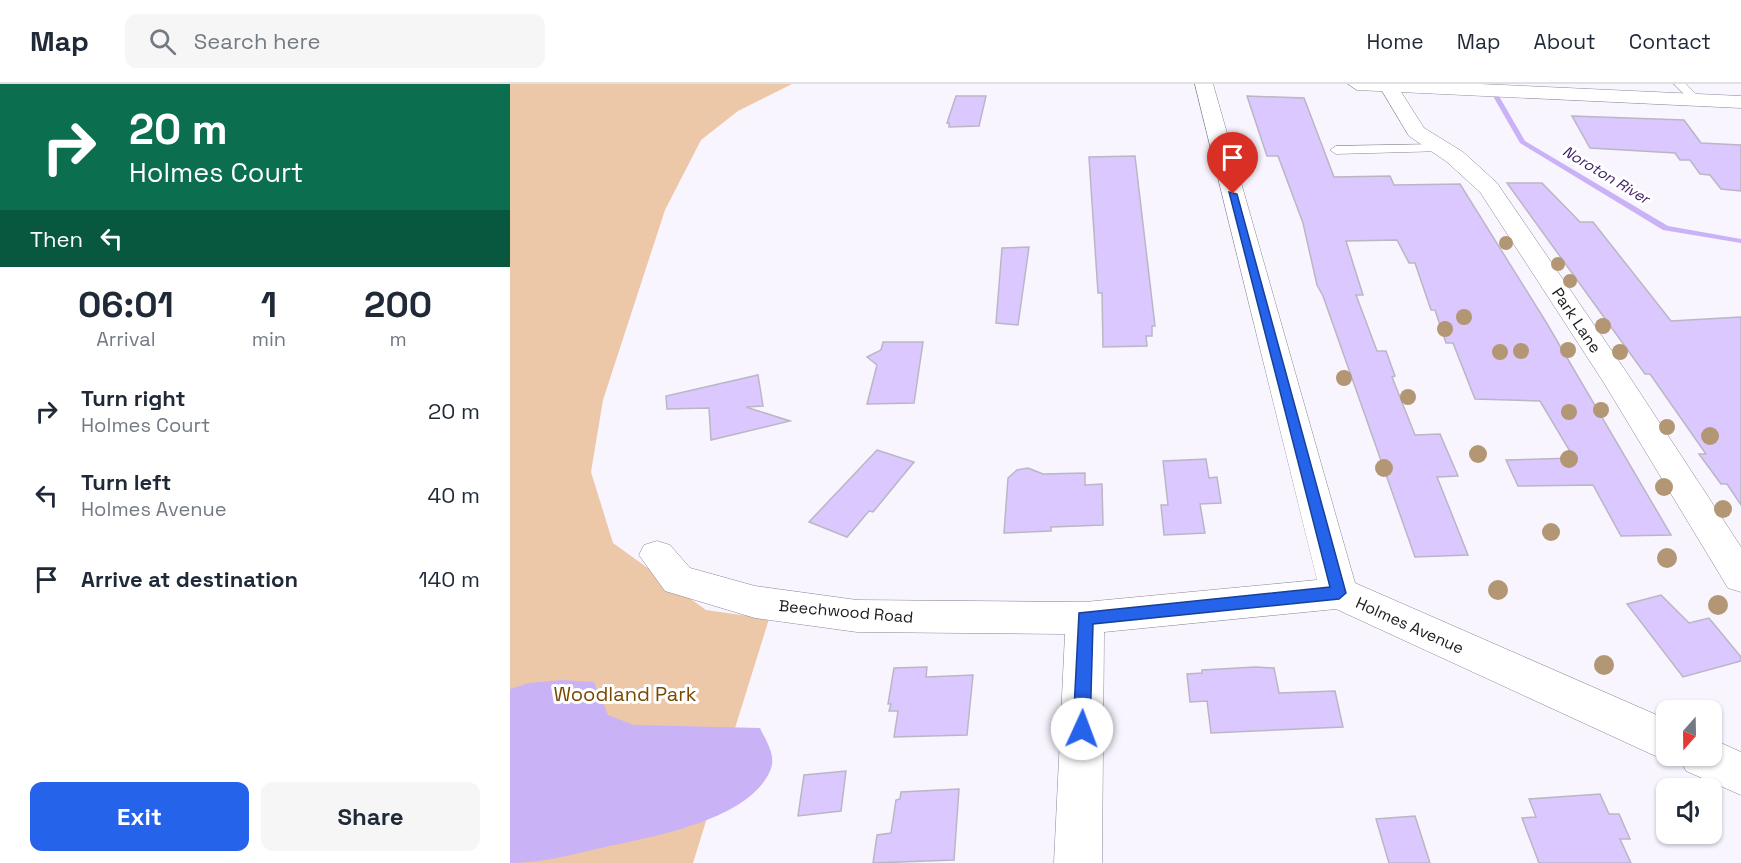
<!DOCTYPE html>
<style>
body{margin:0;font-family:"Space Grotesk",sans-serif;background:#f6f6f7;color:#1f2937;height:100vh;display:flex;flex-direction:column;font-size:22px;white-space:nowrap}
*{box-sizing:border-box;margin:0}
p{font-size:20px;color:#747a83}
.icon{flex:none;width:33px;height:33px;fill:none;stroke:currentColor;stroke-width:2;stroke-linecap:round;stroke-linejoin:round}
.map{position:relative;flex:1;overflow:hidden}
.sheet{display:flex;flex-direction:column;background:#fff;width:510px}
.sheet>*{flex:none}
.top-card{background:#0b6e4f;color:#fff;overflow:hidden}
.needle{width:39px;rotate:200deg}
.controls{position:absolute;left:1146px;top:616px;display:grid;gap:12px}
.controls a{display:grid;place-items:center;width:66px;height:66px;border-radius:12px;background:#fff;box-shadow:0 2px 4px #0004;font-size:30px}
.pin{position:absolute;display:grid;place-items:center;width:51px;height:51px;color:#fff;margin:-62px -26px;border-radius:50% 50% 50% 0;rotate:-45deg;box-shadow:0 0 6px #0007}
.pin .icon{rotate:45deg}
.me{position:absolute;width:66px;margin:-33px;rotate:2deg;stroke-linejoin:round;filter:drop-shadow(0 0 4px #0008)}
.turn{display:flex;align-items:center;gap:21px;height:126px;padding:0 30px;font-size:27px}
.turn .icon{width:78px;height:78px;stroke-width:2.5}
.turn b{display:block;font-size:42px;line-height:51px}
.then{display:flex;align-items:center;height:57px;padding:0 30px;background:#0003;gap:12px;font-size:22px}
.eta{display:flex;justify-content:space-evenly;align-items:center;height:102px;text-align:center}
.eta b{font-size:36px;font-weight:700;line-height:42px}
.button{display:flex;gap:12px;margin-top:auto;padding:12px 30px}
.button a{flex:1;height:69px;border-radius:12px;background:#2563eb;color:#fff;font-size:24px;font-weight:700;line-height:69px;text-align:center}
.button a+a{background:#f6f6f7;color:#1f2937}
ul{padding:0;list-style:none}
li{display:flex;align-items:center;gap:18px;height:84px;padding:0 30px}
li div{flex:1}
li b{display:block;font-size:22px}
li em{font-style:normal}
header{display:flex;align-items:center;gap:36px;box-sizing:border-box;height:84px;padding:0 30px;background:#fff;border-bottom:2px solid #e0e1e3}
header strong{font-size:28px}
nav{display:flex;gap:33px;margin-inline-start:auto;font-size:21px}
.search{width:420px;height:54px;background:#f6f6f7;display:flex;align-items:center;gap:15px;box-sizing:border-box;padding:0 21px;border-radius:12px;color:#747a83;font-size:22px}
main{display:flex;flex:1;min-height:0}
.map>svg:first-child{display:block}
.green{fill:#ecc8a8}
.water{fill:#c9b2f6}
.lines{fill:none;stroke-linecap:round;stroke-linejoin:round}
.stream{fill:#c9b2f6;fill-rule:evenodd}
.building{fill:#dac8fe;stroke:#bbb6c5;stroke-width:1.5}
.lane-casing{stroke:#8a8694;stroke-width:1}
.street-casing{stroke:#8a8694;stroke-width:1}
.secondary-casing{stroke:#8a8694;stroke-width:1}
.lane{fill:#fff;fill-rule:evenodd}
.street{fill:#fff;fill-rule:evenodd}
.secondary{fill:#fff;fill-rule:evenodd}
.tree{fill:#b39673}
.route{fill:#2563eb;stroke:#184099;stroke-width:1.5}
.labels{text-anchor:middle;stroke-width:6;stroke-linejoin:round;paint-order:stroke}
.far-water-label{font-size:15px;font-style:italic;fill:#3d1b67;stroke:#fff}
.street-label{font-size:16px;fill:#1c1a20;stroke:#fff}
.near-park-label{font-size:20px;fill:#7b4801;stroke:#fff}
</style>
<header>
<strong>Map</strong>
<div class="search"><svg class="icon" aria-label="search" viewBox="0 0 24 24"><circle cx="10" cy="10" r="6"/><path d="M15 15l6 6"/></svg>Search here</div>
<nav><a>Home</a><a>Map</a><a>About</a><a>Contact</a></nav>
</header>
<main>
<section class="sheet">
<div class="top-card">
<div class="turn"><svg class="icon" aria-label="right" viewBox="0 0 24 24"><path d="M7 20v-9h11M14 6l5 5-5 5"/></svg><div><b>20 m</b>Holmes Court</div></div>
<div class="then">Then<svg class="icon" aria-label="left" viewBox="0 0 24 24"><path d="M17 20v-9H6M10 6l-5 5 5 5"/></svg></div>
</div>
<div class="eta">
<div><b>06:01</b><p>Arrival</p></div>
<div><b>1</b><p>min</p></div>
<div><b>200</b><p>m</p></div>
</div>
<ul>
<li><svg class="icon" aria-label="right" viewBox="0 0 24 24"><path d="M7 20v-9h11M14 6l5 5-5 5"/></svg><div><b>Turn right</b><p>Holmes Court</p></div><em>20 m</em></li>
<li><svg class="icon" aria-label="left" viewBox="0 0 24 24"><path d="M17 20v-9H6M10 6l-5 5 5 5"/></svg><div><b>Turn left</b><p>Holmes Avenue</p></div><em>40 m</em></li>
<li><svg class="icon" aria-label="arrive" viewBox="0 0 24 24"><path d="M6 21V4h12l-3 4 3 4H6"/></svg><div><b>Arrive at destination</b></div><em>140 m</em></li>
</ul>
<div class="button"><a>Exit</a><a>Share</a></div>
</section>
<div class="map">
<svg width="1231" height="779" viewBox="0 0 1231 779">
<rect width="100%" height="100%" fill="#f8f5ff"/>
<polygon class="green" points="0,0 282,0 228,27 191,56 155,126 93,316 81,388 103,459 196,526 259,535 183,779 0,779"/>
<path class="water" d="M52,596L84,598L98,631L124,641L250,644C256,657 267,672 260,687C239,736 142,753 95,763C63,770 33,779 0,779V605L19,599Z"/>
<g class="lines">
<polygon class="stream" points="976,0 982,0 1015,57 1158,142 1231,155 1231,159 1153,146 1010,59"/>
</g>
<g class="building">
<polygon points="446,12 476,12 469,42 439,43 439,39 437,39"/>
<polygon points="737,12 794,14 824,93 880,92 884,101 950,100 1036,238 1161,451 1111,452 1083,401 1008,402 996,376 1064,374 1030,317 965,315 943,259 936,259 925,226 921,226 905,179 899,179 887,156 836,157 853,211 846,211 867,267 876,267 885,292 882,293 905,351 930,350 948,392 927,393 958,471 905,473 813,212 807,201 793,139 768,72 757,72"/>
<polygon points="1062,32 1174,36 1191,59 1231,61 1231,107 1211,105 1200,91 1190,90 1180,76 1170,76 1165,69 1080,64"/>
<polygon points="625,72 645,242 642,242 642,252 636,252 637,262 593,263 592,209 588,209 579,73"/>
<polygon points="997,99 1032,99 1070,138 1083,138 1161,237 1231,233 1231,421 1217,400 1211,400 1189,370 1196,370 1140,290 1135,290"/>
<polygon points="519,163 508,241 486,239 492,164"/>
<polygon points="373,258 413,258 404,319 357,320 367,281 357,273 371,266"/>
<polygon points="248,291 253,322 236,323 280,337 201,356 199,324 157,325 156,312"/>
<polygon points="367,366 404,378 363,428 359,427 337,453 299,438"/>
<polygon points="696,375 699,394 707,393 711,419 690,420 695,449 654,451 651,421 658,421 653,377"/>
<polygon points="518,384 533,390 575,389 575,401 592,400 593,441 541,443 541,447 494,449 498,394 507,386"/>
<polygon points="1151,511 1179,539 1199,534 1231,573 1231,577 1173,593 1117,520"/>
<polygon points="417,583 416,593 463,591 457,651 384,653 388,627 379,627 381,620 378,620 384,584"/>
<polygon points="746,583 764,584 769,609 825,607 833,643 701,649 697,617 680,618 677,590 692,589 692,586"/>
<polygon points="336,687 331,727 288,732 294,691"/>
<polygon points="449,705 444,776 363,779 367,751 381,749 386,716 390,715 391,708"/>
<polygon points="1090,710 1099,730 1109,730 1120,755 1110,755 1121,779 1029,779 1012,734 1026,733 1019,715"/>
<polygon points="905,732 920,779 879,779 866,735"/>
</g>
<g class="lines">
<defs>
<g id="lane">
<polygon points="1164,0 1176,0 1191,15 1181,17"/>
<polygon points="930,60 934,61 934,67 826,70 820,66 826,62"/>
</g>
<g id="street">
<polygon points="685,0 703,0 845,499 1156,635 1156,672 1167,672 1156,676 1141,670 826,525 594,548 592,779 544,779 555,550 347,548 245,534 155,507 129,471 134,461 147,457 160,461 180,484 245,502 347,516 575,518 807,496"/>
<polygon points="868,0 886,0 914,44 953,68 987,99 1117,289 1231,463 1231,508 1218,504 1094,299 970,108 937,78 899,52"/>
<polygon points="1202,655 1231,668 1231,711 1176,687 1169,672 1202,672"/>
</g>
<polygon id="secondary" points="838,0 970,0 1231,12 1231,24 847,6"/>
</defs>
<use href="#lane" class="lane-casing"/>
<use href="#street" class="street-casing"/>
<use href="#secondary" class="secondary-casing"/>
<use href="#lane" class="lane"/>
<use href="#street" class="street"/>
<use href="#secondary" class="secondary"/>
</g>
<g class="tree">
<circle cx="996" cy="159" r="7"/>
<circle cx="1048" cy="180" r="7"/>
<circle cx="1060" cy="197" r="7"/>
<circle cx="954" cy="233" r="8"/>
<circle cx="1093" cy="242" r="8"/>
<circle cx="935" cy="245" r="8"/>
<circle cx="1058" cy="266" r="8"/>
<circle cx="1011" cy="267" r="8"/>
<circle cx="990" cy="268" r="8"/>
<circle cx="1110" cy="268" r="8"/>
<circle cx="834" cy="294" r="8"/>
<circle cx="898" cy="313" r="8"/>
<circle cx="1091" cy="326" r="8"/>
<circle cx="1059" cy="328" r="8"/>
<circle cx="1157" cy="343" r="8"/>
<circle cx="1200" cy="352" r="9"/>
<circle cx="968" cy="370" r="9"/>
<circle cx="1059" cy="375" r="9"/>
<circle cx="874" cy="384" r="9"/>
<circle cx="1154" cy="403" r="9"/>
<circle cx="1213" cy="425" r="9"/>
<circle cx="1041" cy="448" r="9"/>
<circle cx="1157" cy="474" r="10"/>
<circle cx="988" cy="506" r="10"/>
<circle cx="1208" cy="521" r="10"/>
<circle cx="1094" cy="581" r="10"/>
</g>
<polygon class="route" points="719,108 727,110 836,509 829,515 583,540 580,645 578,651 572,653 565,651 563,645 569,529 820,503"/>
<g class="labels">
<g class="far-water-label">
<text transform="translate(1096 91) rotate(31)" y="5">Noroton River</text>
</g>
<g class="street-label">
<text transform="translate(1067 236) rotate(56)" y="6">Park Lane</text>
<text transform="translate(336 527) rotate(5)" y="6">Beechwood Road</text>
<text transform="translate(900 541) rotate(24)" y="6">Holmes Avenue</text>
</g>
<g class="near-park-label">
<text x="115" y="617">Woodland Park</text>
</g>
</g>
</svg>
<div class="controls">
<a><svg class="needle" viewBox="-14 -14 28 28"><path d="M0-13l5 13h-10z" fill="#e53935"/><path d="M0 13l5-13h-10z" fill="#747a83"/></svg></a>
<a><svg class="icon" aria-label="sound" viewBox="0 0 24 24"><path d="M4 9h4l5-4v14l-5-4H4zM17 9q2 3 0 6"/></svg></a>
</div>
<div class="pin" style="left:723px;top:110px;background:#d93025"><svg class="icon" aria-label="arrive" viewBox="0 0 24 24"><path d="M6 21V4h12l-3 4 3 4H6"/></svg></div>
<svg class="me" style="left:572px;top:645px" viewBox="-20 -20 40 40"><circle r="19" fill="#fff"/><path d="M0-13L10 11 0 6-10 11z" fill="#2563eb"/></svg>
</div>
</main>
